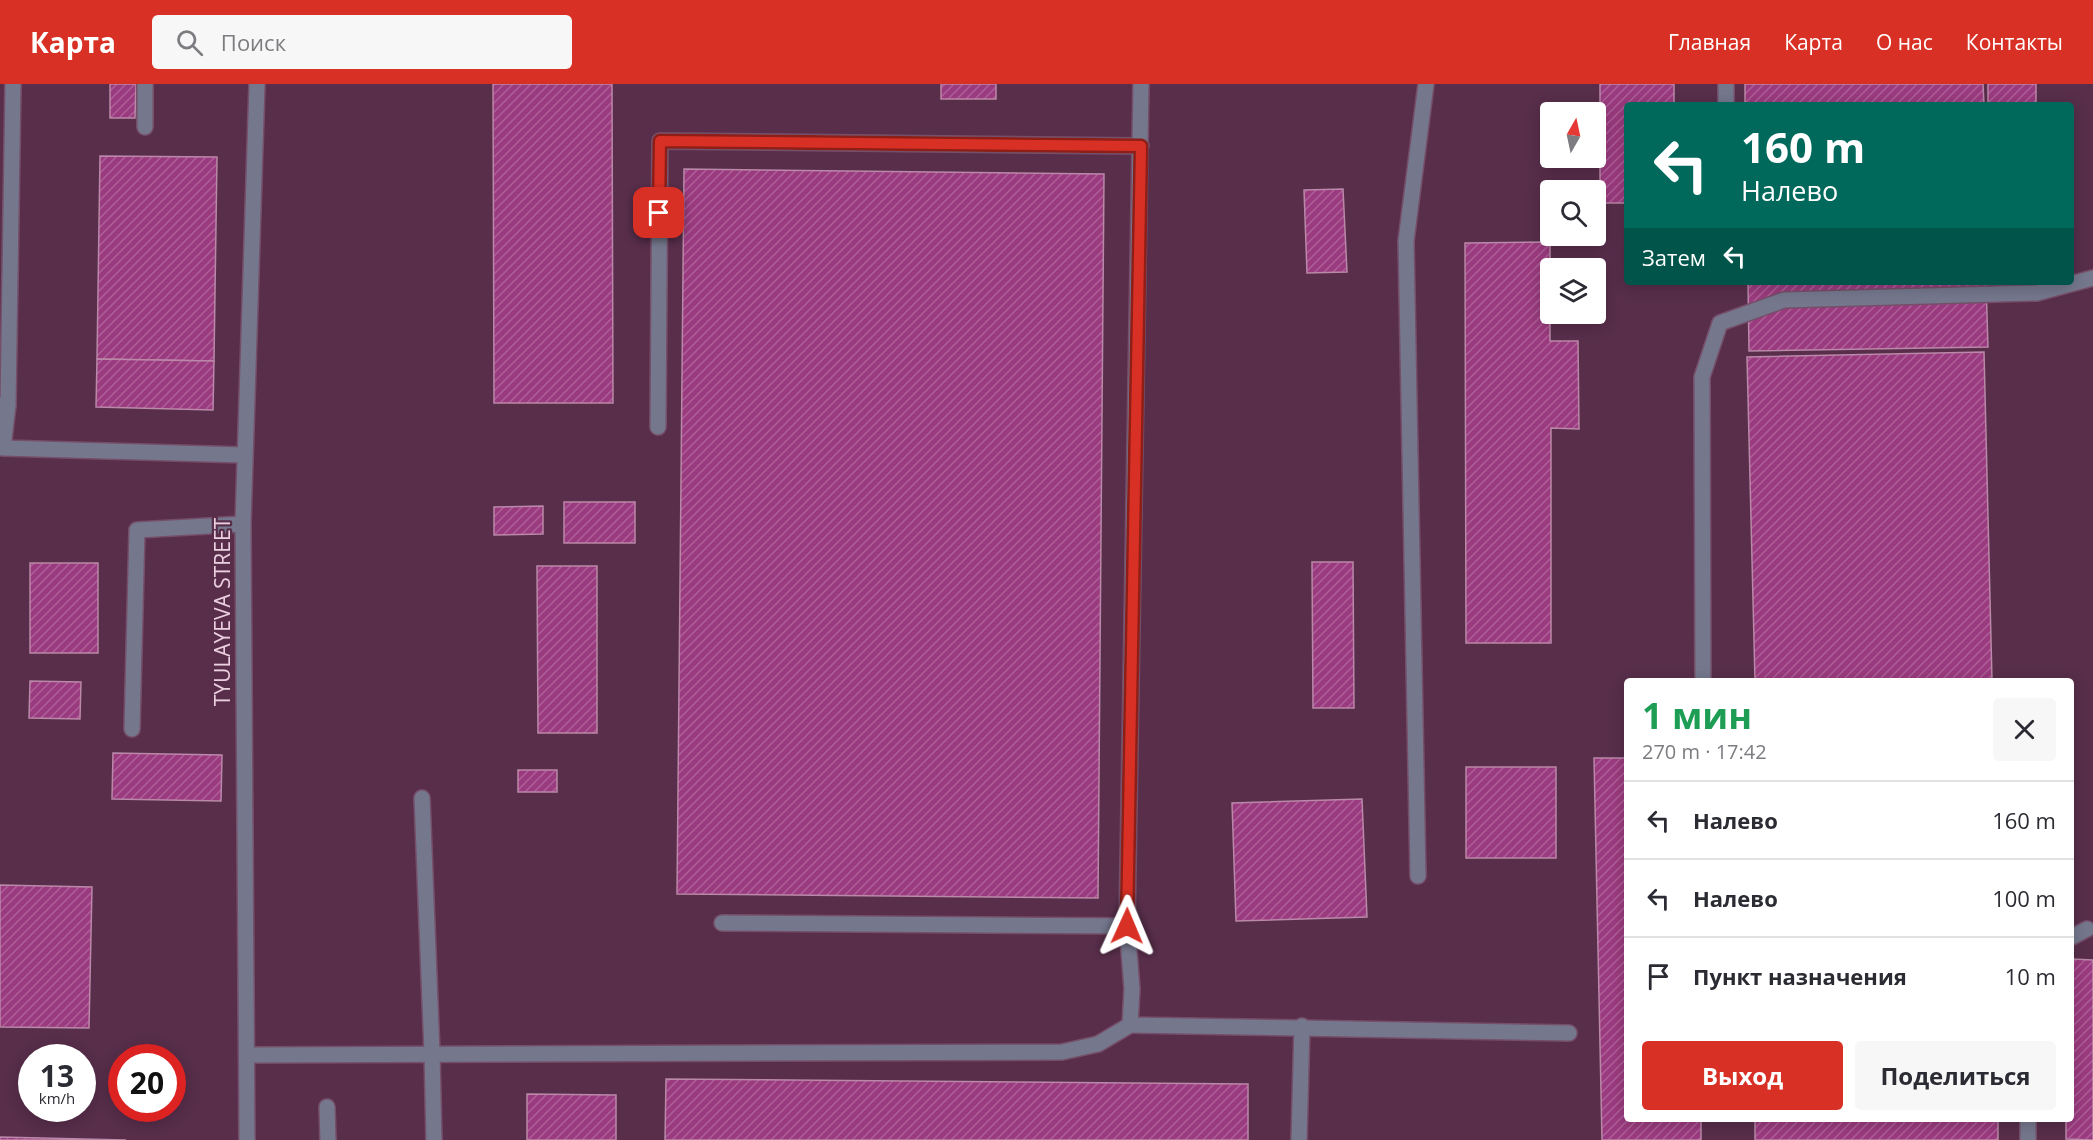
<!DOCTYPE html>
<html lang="ru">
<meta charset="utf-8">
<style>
body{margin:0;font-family:"Open Sans",sans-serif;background:#f7f7f7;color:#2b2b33;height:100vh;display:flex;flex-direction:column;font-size:22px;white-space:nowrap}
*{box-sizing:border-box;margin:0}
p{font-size:20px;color:#7c7c81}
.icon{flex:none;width:33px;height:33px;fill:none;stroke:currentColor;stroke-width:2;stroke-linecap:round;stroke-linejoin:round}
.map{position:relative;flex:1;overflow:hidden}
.drawer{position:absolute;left:1624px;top:594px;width:450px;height:444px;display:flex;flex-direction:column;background:#fff;border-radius:6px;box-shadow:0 3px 15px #0003}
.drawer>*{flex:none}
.hud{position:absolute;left:1624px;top:18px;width:450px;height:183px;border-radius:6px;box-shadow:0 3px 15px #0003;background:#00695c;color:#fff;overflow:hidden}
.needle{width:39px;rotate:9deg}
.tools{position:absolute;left:1540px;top:18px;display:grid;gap:12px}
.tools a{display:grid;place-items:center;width:66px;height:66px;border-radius:6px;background:#fff;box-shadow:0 3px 15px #0003;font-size:30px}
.speed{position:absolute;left:18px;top:960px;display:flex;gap:12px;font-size:30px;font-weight:700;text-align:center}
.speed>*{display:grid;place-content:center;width:78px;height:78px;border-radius:50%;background:#fff;box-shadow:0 3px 15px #0003;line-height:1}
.speed small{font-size:15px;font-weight:400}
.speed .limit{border:9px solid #d22;background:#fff;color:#111}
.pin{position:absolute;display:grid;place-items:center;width:51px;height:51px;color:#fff;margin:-26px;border-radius:12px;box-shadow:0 3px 9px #0006}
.me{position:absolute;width:66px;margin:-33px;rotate:1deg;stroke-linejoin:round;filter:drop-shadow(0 0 4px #0008)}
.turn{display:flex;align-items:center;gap:21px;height:126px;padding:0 18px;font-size:27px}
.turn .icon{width:78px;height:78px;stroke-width:2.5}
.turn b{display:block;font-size:42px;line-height:51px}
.then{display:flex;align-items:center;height:57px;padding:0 18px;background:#0003;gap:12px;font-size:22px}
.round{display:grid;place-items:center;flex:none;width:63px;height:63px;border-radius:6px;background:#f7f7f7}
.overview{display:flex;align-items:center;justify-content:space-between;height:102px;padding:0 18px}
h1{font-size:36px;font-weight:700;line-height:45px;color:#1e9e55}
.primary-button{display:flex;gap:12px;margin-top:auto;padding:12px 18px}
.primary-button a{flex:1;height:69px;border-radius:6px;background:#d93025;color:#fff;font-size:24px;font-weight:700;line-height:69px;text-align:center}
.primary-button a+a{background:#f7f7f7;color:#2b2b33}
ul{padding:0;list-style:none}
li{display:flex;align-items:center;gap:18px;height:78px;padding:0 18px;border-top:2px solid #e1e1e2}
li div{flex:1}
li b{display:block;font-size:22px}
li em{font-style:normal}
header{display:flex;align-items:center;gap:36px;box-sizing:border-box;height:84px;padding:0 30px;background:#d93025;color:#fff}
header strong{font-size:28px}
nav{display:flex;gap:33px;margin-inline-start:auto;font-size:21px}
.search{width:420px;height:54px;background:#f7f7f7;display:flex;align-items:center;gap:15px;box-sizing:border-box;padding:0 21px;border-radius:6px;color:#7c7c81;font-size:22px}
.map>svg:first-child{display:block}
.building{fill:url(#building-hatch);stroke:#ba88a8;stroke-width:1.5}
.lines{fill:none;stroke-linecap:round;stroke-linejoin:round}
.minor-casing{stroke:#754e69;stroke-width:18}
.minor{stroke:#75778d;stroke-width:15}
.route-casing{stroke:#8d1f18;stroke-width:15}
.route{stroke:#d93025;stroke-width:10}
.labels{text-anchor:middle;stroke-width:4.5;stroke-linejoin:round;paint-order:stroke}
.street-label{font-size:21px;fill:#ebd0e0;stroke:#582e4b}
</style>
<header>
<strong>Карта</strong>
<div class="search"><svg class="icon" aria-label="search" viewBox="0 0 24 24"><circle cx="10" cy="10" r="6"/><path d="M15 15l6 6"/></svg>Поиск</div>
<nav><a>Главная</a><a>Карта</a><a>О нас</a><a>Контакты</a></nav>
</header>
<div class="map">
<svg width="2093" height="1056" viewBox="0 0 2093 1056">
<defs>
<pattern id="building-hatch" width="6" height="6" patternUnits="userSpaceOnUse" patternTransform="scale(1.5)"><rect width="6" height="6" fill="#9b3b7f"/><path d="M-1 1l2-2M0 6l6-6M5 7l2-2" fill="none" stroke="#ae5f97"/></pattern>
</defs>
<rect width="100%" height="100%" fill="#582e4b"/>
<g class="building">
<polygon points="110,0 136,0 135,34 110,34"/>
<polygon points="493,0 612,0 613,319 494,319"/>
<rect x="941" y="0" width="55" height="15"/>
<polygon points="1600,0 1674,0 1674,21 1628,21 1628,119 1600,119"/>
<polygon points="1745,0 1983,0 1984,21 1745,21"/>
<rect x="1988" y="0" width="48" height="21"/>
<polygon points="100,72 217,73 214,277 97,275"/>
<polygon points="684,85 1104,90 1098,814 677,810"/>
<polygon points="1343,105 1347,188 1307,189 1304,106"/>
<polygon points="1550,158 1550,257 1578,257 1579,345 1551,344 1551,559 1466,559 1465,159"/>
<polygon points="1748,198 1986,198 1988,263 1749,267"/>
<polygon points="1984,268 1992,597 1755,597 1747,273"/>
<polygon points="97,275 214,277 213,326 96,323"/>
<rect x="564" y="418" width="71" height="41"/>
<polygon points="543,422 543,450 494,451 494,423"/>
<polygon points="1312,478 1353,478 1354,624 1313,624"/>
<rect x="30" y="479" width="68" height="90"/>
<polygon points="537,482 597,482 597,649 538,649"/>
<polygon points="30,597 81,598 80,635 29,634"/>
<polygon points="113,669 222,671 221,717 112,715"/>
<polygon points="1594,674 1628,674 1628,1035 1701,1035 1701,1056 1602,1056"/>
<rect x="1466" y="683" width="90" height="91"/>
<rect x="518" y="686" width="39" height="22"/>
<polygon points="1362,715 1367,833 1236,837 1232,719"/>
<polygon points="0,801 92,803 89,944 0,943"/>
<polygon points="2072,875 2093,876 2093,1056 2066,1055 2066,1035 2072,1035"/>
<polygon points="666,995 1248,1000 1248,1056 665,1056"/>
<polygon points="527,1010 616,1011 616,1056 527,1056"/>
<rect x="1755" y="1035" width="243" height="21"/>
<polygon points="0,1053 126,1056 0,1056"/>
</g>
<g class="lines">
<defs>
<g id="minor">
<polyline points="1141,0 1127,842 1132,905 1130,941 1569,949"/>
<polyline points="1726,21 1726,0"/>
<polyline points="145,43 145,0"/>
<polyline points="0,321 8,321 13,0"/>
<polyline points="8,321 3,364 244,371"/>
<polyline points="658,343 660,57 1141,62"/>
<polyline points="1703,597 1702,293 1720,239 1784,216 2037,209 2093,194"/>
<polyline points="132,645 137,446 243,440"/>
<polyline points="422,714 432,969 434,1056"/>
<polyline points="1418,792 1406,157 1426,0"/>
<polyline points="722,839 1127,842"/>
<polyline points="2072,853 2087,845"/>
<polyline points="247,971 1062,968 1098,960 1130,941"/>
<polyline points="327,1023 328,1056"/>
<polyline points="2028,1035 2028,1056"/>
<polyline points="247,1056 243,440 257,0"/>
<polyline points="1299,1056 1302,942"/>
</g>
</defs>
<use href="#minor" class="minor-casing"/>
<use href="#minor" class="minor"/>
</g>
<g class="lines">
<defs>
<polyline id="route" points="659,129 660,57 1141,62 1127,842"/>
</defs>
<use href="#route" class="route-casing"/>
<use href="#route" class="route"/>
</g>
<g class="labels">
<g class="street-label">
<text transform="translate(223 528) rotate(-90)" y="7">TYULAYEVA STREET</text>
</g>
</g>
</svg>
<div class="tools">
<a><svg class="needle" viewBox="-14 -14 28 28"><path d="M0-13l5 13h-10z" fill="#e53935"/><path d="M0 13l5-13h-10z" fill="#7c7c81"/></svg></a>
<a><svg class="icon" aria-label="search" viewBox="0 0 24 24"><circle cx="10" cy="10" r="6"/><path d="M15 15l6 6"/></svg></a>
<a><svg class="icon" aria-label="layers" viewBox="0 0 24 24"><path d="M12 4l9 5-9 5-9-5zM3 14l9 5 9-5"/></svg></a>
</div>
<div class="speed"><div>13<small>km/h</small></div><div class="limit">20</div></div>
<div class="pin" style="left:659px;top:129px;background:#d93025"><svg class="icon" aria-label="arrive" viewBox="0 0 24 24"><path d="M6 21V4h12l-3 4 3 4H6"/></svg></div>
<svg class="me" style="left:1127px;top:842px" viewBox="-20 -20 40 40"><path d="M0-17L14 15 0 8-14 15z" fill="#d93025" stroke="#fff" stroke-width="4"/></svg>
<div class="hud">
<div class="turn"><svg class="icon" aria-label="left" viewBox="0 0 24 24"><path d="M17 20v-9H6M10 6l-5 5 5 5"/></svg><div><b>160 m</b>Налево</div></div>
<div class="then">Затем<svg class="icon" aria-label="left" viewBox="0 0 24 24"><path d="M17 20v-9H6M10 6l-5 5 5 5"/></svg></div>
</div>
<section class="drawer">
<div class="overview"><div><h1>1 мин</h1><p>270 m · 17:42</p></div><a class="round"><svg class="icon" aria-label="close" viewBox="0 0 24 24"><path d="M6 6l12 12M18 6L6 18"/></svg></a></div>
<ul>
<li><svg class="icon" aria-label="left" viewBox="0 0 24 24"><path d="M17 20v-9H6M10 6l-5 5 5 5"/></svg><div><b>Налево</b></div><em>160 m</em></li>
<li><svg class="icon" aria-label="left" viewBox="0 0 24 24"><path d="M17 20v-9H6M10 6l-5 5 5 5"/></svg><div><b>Налево</b></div><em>100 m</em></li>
<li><svg class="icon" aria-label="arrive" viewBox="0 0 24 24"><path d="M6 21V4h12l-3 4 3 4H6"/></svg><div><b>Пункт назначения</b></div><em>10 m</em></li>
</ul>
<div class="primary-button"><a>Выход</a><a>Поделиться</a></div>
</section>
</div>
